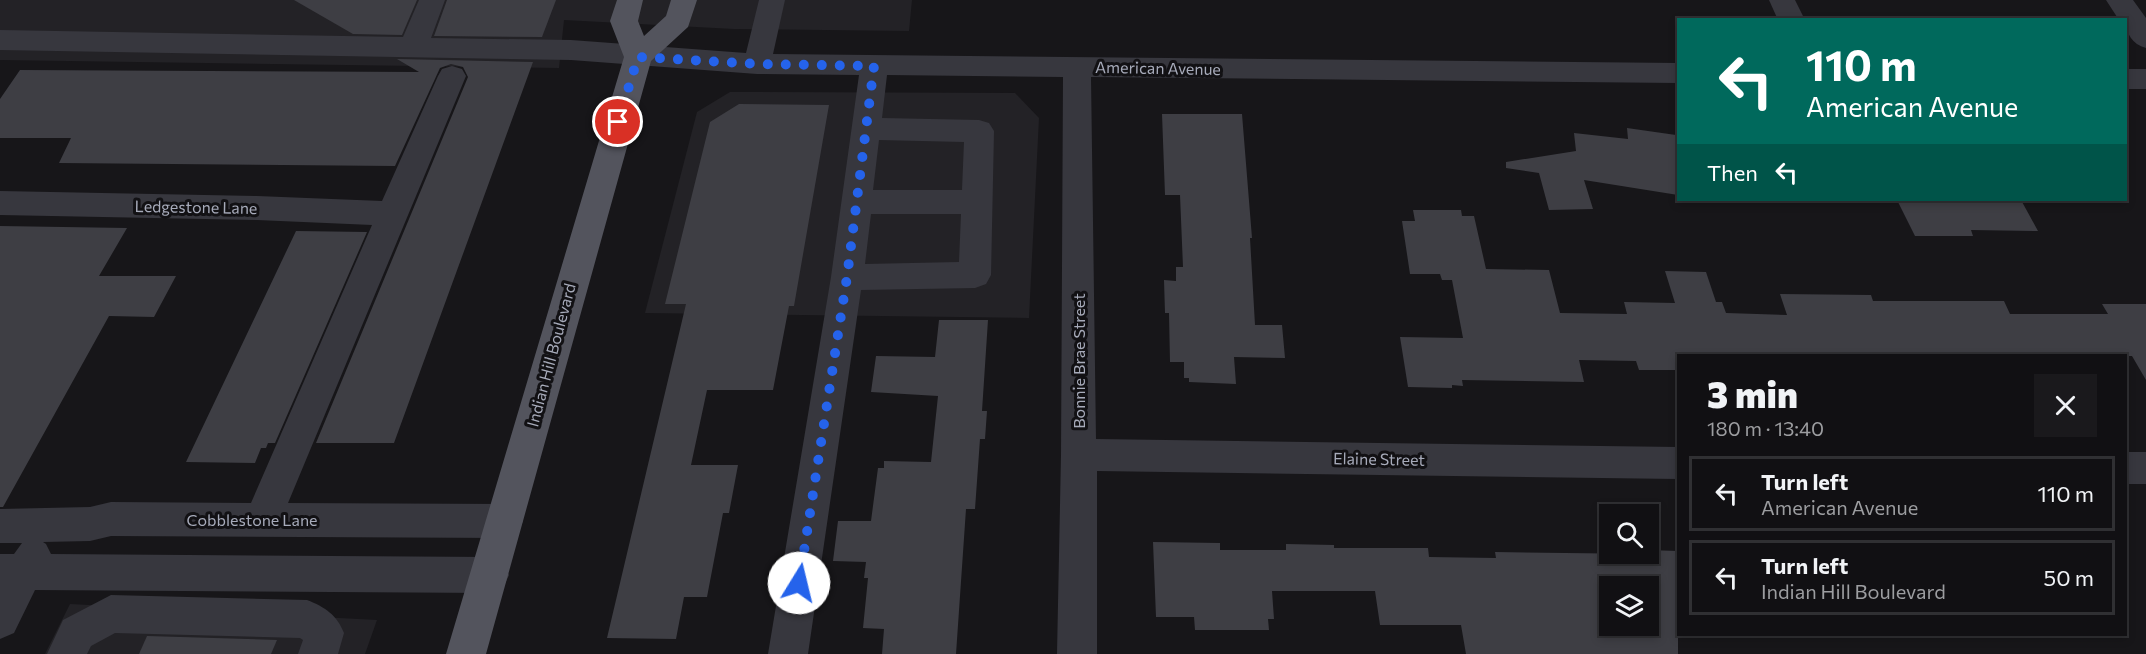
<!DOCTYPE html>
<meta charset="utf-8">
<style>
body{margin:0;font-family:Commissioner,sans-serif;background:#1a191c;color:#f1f3f6;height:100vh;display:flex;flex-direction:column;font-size:22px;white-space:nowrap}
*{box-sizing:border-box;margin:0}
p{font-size:20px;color:#9c9da0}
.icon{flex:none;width:33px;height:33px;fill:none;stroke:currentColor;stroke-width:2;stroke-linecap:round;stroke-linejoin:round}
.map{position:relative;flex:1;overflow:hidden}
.drawer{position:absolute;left:1677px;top:354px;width:450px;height:282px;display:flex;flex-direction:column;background:#111013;border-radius:0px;box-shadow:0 3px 9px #0003,0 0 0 2px #303033}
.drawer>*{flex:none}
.hud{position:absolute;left:1677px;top:18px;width:450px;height:183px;border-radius:0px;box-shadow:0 3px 9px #0003,0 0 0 2px #303033;background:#00695c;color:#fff;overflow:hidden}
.fabs{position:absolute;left:1599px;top:504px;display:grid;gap:12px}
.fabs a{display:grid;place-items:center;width:60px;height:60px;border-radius:0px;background:#111013;box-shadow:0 3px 9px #0003,0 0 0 2px #303033;font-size:30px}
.pin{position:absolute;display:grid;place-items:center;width:51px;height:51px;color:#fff;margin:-26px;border:3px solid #fff;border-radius:50%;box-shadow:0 2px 6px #0007}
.me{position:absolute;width:66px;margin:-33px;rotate:9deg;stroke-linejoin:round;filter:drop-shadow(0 0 4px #0008)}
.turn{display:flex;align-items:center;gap:21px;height:126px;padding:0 30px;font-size:27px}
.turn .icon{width:78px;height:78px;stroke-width:2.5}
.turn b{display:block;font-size:42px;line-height:51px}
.then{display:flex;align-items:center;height:57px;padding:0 30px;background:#0003;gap:12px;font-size:22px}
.round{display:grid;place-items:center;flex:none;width:63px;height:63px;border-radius:0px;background:#1a191c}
.headline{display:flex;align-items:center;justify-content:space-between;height:102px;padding:0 30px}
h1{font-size:36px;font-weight:800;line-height:45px}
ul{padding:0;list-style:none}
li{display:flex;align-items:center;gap:18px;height:75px;margin:0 12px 9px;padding:0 18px;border:3px solid #303033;border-radius:0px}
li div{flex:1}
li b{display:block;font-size:22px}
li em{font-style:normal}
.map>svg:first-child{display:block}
.built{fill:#232226}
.building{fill:#3e3e44;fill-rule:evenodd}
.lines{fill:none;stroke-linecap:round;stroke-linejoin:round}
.minor{fill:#37373e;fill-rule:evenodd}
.major{fill:#53545d;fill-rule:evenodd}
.route{stroke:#2563eb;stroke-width:10;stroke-dasharray:0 18}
.labels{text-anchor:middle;stroke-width:6;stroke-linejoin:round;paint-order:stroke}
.street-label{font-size:16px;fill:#a7abba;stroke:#121114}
</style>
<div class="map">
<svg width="2146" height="654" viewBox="0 0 2146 654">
<rect width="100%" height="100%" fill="#171619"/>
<g class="built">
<polygon points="0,0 912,0 909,31 734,29 564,20 559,68 0,60"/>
<polygon points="730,92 1015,93 1039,118 1029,318 645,313 697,112"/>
<polygon points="70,604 377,620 365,654 45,654"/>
</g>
<g class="building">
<polygon points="294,0 417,0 402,35 353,34"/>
<polygon points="447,0 556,0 542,37 434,36"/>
<polygon points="397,59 533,62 394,443 316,443 468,77 463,67 451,64 440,68 395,166 59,163 71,138 0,138 0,99 20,70 419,72"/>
<polygon points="739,104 829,105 794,306 789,306 773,390 707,390 691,465 738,465 729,513 723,513 707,597 684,597 676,639 607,638 686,304 665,304 710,122"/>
<polygon points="1162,114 1242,114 1252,238 1250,238 1255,325 1282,325 1285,358 1234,357 1236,384 1189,382 1189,378 1184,378 1184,362 1170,362 1169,313 1165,313 1164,280 1176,281 1176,267 1183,267 1180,195 1165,195"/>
<polygon points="1627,128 1676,135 1678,195 1584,180 1593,209 1549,210 1539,173 1506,168 1506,162 1576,151 1574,133 1628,139"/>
<polygon points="1897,200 2021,200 2038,231 1971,230 1973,236 1915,236"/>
<polygon points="1413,210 1461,210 1462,216 1474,216 1486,269 1549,270 1560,313 1627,314 1624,302 1675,303 1665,271 1706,272 1716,302 1722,302 1726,313 1787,315 1780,294 1871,295 1873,301 2004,301 2010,314 2108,314 2102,304 2146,304 2146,380 2132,356 1678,356 1678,370 1639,370 1636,361 1579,360 1584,382 1462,380 1463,386 1452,385 1452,388 1408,387 1400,337 1463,338 1452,280 1442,280 1440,274 1410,274 1402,221 1415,221"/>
<polygon points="0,226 127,228 99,276 176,276 154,317 109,316 3,507 0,507"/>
<polygon points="296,231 367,232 275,443 268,443 266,448 261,448 255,463 186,462"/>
<polygon points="939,320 988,320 982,411 987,411 985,439 980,439 975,509 966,509 956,654 882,654 884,629 863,628 868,578 864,578 866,562 833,561 838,521 871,521 878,468 884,468 884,461 931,462 938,396 871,392 876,356 935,357"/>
<path d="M1153,542L1220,543V550H1286V544L1334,545V548H1428L1429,557L1496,558L1495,552L1648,554V550L1678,551V654H1466L1461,625H1380L1375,591H1272L1274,619H1268L1269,630H1195L1194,617H1156ZM1610,586H1648V626H1610Z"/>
<polygon points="147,636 277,640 271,654 139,654"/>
</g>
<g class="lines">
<g class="minor">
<path d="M419,0H445L431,38L571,40L746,53L759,0H785L773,54L1678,63V83L1091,77L1096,439L1678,447V479L1097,471V654H1057L1061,455L1063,77L887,75L882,118L979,120L989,123L994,131L991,275L986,284L975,288L861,290L808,654H768L831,277L859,75L757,74L571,60L0,50V30L403,37ZM879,140L964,142L962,190H873ZM871,214H961L959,262L865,264Z"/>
<polygon points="1769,0 1795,0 1805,20 1778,20"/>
<path d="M2106,0H2133L2146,18V48C2132,44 2126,34 2126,20H2119Z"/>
<polygon points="452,66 462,69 466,76 288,503 505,504 518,509 523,521 518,533 505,538 111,536 90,541 43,542 46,544 51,554 490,557 503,562 509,575 503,588 490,593 35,590 14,633 0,639 0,554 14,554 22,543 0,543 0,509 90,507 111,502 251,503 372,225 257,220 0,215 0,191 257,196 382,201 438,76 442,69"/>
<rect x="2126" y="69" width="20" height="20"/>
<rect x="2126" y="452" width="20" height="32"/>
<path d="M111,595L307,600C325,607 337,615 344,633L338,654H298L303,640L300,638L115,633L91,646L87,654H47L63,620Z"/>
</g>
<polygon class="major" points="617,0 643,0 638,21 644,36 666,16 671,0 697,0 688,27 651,61 486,654 446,654 624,57 610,21"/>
</g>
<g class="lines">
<polyline class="route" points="618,122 638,57 757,64 874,66 847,277 799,583"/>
</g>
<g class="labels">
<g class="street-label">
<text transform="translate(1158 68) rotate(1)" y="6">American Avenue</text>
<text transform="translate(196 207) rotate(1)" y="6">Ledgestone Lane</text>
<text transform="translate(551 355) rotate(-75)" y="6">Indian Hill Boulevard</text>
<text transform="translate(1079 361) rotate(-90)" y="6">Bonnie Brae Street</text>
<text transform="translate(1379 459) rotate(1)" y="6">Elaine Street</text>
<text x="252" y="526">Cobblestone Lane</text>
</g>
</g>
</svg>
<div class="fabs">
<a><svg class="icon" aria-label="search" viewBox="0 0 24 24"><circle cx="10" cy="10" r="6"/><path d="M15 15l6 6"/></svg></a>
<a><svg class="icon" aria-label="layers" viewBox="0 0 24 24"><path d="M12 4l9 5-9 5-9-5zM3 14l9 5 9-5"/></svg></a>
</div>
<div class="pin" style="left:618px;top:122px;background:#d93025"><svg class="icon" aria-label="arrive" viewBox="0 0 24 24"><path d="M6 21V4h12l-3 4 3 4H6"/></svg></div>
<svg class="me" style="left:799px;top:583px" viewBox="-20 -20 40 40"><circle r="19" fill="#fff"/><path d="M0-13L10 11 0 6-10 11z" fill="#2563eb"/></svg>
<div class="hud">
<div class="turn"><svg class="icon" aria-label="left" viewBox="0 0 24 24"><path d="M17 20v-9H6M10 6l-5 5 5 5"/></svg><div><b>110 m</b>American Avenue</div></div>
<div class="then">Then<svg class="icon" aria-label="left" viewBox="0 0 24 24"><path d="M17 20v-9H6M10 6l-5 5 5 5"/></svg></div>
</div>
<section class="drawer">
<div class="headline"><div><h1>3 min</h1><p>180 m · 13:40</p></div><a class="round"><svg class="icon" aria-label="close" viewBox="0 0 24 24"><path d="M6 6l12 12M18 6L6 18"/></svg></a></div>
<ul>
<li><svg class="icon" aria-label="left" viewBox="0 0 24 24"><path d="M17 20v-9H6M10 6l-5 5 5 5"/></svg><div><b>Turn left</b><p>American Avenue</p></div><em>110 m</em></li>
<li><svg class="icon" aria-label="left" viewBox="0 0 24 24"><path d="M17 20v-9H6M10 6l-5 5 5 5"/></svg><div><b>Turn left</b><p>Indian Hill Boulevard</p></div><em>50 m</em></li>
</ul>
</section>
</div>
